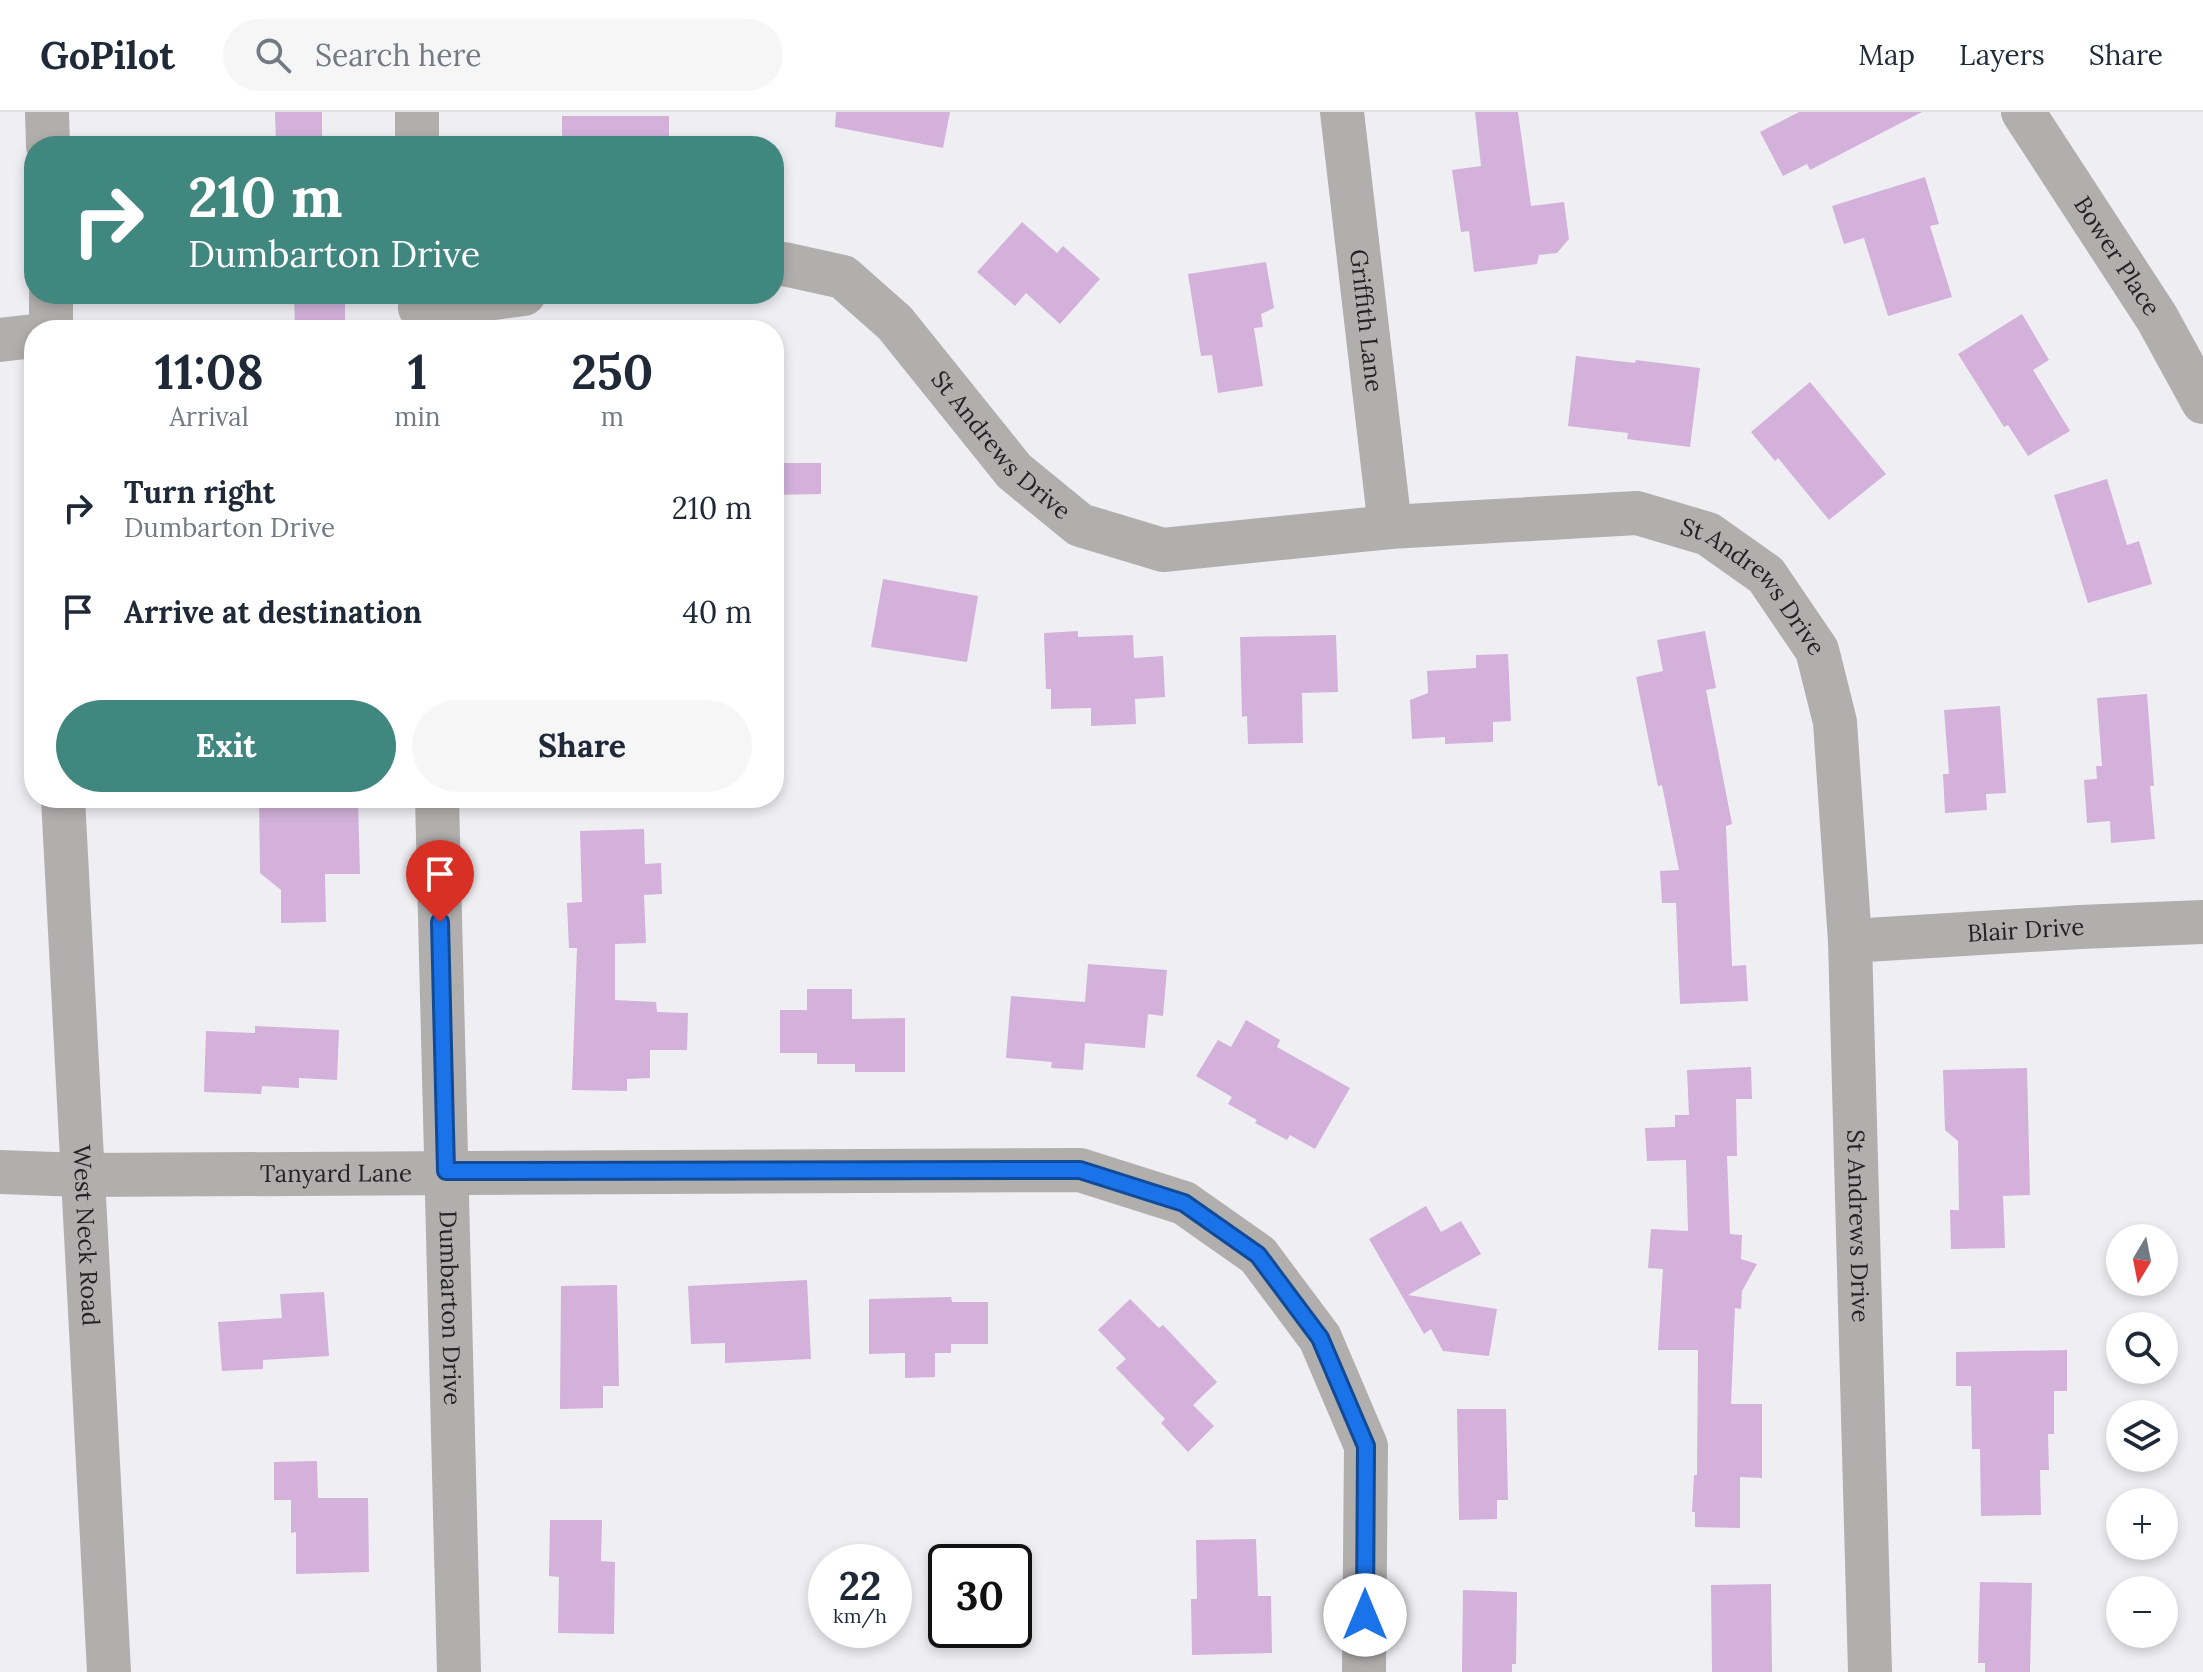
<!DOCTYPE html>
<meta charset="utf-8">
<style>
body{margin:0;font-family:Lora,serif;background:#f6f6f7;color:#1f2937;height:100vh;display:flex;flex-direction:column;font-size:30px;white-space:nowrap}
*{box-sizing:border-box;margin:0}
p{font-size:26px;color:#747a83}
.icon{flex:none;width:44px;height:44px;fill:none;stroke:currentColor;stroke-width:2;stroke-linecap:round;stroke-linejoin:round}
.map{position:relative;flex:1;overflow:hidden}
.panel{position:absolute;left:24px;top:208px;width:760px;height:488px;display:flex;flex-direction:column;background:#fff;border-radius:32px;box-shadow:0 4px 12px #0003}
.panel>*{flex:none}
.hud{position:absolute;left:24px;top:24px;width:760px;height:168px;border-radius:32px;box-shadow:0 4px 12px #0003;background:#408780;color:#fff;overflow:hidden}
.needle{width:52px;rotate:190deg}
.controls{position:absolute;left:2106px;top:1112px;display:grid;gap:16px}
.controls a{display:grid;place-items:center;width:72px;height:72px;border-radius:50%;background:#fff;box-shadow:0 4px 12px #0003;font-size:40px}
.speed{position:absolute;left:808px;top:1432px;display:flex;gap:16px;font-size:40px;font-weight:700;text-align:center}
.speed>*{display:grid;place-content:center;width:104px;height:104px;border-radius:50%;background:#fff;box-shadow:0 4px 12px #0003;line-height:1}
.speed small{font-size:20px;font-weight:400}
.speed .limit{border:4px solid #111;border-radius:12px;background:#fff;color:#111}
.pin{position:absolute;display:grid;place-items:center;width:68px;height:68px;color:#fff;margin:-82px -34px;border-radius:50% 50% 50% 0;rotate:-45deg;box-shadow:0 0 8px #0007}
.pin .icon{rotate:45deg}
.me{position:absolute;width:88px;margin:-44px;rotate:0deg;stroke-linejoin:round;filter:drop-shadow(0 0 6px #0008)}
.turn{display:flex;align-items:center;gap:28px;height:168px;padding:0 32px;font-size:36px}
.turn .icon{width:104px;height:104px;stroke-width:2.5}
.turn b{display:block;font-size:56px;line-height:68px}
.eta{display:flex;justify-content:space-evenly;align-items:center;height:136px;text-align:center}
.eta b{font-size:48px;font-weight:800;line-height:56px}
.action{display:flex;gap:16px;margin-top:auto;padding:16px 32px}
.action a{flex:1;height:92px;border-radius:48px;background:#408780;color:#fff;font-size:32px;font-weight:800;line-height:92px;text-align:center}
.action a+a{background:#f6f6f7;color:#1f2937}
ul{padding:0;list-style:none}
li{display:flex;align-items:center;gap:24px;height:104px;padding:0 32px}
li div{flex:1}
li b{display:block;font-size:30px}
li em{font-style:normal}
header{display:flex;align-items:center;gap:48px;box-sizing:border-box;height:112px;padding:0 40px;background:#fff;border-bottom:2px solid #e0e1e3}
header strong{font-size:38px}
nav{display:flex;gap:44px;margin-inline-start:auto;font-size:28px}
.search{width:560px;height:72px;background:#f6f6f7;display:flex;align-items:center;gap:20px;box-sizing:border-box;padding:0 28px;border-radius:44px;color:#747a83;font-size:30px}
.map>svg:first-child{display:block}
.building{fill:#d3b1db}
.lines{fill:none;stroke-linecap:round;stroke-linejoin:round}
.minor{stroke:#b1aeae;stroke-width:44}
.route-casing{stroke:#114b97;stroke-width:20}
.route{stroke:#1a73e8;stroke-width:14}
.labels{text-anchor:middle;stroke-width:6;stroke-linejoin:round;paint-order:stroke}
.street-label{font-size:24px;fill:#232325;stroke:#fdfcfe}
</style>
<header>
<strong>GoPilot</strong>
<div class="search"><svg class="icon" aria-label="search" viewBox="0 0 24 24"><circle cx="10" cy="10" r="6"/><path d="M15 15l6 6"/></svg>Search here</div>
<nav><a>Map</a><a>Layers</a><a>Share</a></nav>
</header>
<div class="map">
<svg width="2203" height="1560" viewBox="0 0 2203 1560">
<rect width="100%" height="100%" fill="#efeff3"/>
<g class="building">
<polygon points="275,0 322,0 322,34 276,34"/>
<polygon points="836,0 950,0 943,36 835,15"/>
<polygon points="1475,0 1518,0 1531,94 1564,90 1569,127 1557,141 1539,143 1537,152 1474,160 1469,119 1461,120 1452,58 1481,54"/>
<polygon points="1799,0 1922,0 1810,58 1807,52 1783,64 1760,20"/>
<rect x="562" y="4" width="107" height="30"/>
<polygon points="1925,65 1939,112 1930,114 1952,185 1888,204 1864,126 1844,132 1832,94"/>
<polygon points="1022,110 1057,141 1063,134 1100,167 1060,212 1026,181 1015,194 977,160"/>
<polygon points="1266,150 1274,196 1261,202 1263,215 1254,216 1263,274 1218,281 1212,243 1201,244 1188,162"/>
<polygon points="294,182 345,182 345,218 295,218"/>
<polygon points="2022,202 2049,248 2033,258 2070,319 2028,344 2008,313 2004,315 1958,242"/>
<polygon points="1576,244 1635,251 1636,248 1700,256 1690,335 1627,327 1628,321 1568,314"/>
<polygon points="1810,270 1886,362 1829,408 1778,346 1775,349 1751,320"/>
<polygon points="774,351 821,351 821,382 774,383"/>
<polygon points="2107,367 2127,433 2139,429 2152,472 2088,491 2054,383"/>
<polygon points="883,467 978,484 967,550 871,535"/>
<polygon points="1078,519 1078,525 1133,523 1134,546 1163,544 1165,585 1135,587 1136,612 1091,614 1091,596 1051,597 1051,577 1046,577 1044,521"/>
<polygon points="1705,519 1716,576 1706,578 1732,712 1726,714 1732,854 1746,853 1748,889 1680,892 1676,791 1662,791 1660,759 1679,758 1662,673 1658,674 1636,565 1663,559 1657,528"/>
<polygon points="1336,523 1338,580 1302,581 1303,631 1248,632 1247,604 1242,605 1240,525"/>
<polygon points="1508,542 1511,609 1493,610 1493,630 1445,632 1445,625 1412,627 1410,588 1428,581 1427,559 1476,556 1476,543"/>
<polygon points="2147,582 2154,674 2150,674 2155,727 2111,731 2110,709 2087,711 2084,668 2097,667 2096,654 2102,654 2097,586"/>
<polygon points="2000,594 2006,681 1986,682 1987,698 1945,701 1943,662 1949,662 1944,598"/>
<polygon points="259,686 358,688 360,762 325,762 326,810 281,811 281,778 260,761"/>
<polygon points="644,717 645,752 661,751 662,782 644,783 646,831 615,832 615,888 656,890 657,900 688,901 687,938 650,938 650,966 627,967 627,979 572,978 577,836 569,836 567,791 582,790 580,719"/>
<polygon points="1088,852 1167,858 1163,904 1148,902 1145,936 1085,931 1083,958 1051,956 1052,950 1006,946 1011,884 1085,890"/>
<polygon points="807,877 852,877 852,907 905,906 905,960 855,960 855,952 817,952 817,941 780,941 780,898 807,898"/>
<polygon points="1246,908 1280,928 1277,935 1350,976 1315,1037 1290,1023 1287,1028 1255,1011 1257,1008 1228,992 1232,985 1196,964 1218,928 1231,935"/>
<polygon points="255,914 339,918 337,968 299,966 299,976 262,974 261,982 204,980 206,919 255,921"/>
<polygon points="1751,955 1752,987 1736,987 1737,1044 1727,1044 1730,1122 1742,1123 1741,1147 1757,1152 1742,1179 1741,1197 1735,1196 1731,1292 1762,1292 1762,1366 1740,1365 1740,1416 1695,1415 1695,1400 1692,1400 1694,1363 1697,1363 1698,1238 1658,1238 1663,1157 1648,1156 1651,1117 1688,1119 1686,1048 1647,1049 1645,1016 1675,1015 1675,1003 1689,1003 1687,958"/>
<polygon points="2027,956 2030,1083 2003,1084 2005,1136 1951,1137 1950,1098 1959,1098 1958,1029 1945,1018 1943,958"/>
<polygon points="1426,1094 1441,1120 1461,1109 1481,1142 1408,1183 1497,1197 1489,1244 1443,1239 1431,1217 1424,1222 1369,1127"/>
<polygon points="807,1168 811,1247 725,1251 725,1231 691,1232 688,1174"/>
<polygon points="617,1173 619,1274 603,1274 603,1296 560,1297 561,1174"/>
<polygon points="324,1180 329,1244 263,1248 263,1257 222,1259 218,1210 282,1206 280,1182"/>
<polygon points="951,1185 952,1190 988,1190 988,1232 951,1232 951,1241 935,1241 935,1265 905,1266 905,1241 869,1242 869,1187"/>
<polygon points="1130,1187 1159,1216 1163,1213 1217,1270 1193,1293 1214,1314 1188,1340 1161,1311 1165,1307 1116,1256 1126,1247 1098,1218"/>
<polygon points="2067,1238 2067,1279 2054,1279 2054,1322 2048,1322 2049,1358 2040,1358 2041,1403 1981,1404 1980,1337 1972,1337 1971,1274 1956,1274 1956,1240"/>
<polygon points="1457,1297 1506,1297 1508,1388 1497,1388 1497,1407 1459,1408"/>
<polygon points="317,1349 318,1386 368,1386 369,1460 296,1462 296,1420 291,1421 291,1388 274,1388 274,1350"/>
<polygon points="550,1408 602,1408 601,1449 615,1450 614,1522 558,1521 559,1465 549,1464"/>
<polygon points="1256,1427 1258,1484 1271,1484 1272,1541 1192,1543 1191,1487 1197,1487 1196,1428"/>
<polygon points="1980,1470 2032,1471 2030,1560 1985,1560 1985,1551 1978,1551"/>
<polygon points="1771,1472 1772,1560 1712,1560 1711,1473"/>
<polygon points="1463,1478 1517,1480 1516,1552 1512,1552 1512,1560 1462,1560"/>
</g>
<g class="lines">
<g class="minor">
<polyline points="47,0 48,34"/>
<polyline points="417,0 417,34"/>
<path id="s1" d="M1342,0L1390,415"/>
<path id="s2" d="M2023,0L2157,206L2203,290"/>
<path id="s3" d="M774,153L784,152L843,165L895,211L1014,359L1080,413L1163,438L1390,415L1637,401L1708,422L1766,463L1817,538L1835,610L1850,829L1870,1560"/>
<polyline points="51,182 51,218"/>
<polyline points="420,196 524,182"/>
<polyline points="0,228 34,224"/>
<path id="s4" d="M63,686L109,1560"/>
<path id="s5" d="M437,686L459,1560"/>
<path id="s6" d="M1850,829L2080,815L2203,810"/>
<path id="s7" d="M0,1060L81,1063L1080,1058L1184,1091L1258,1143L1320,1226L1366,1334L1364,1560"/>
</g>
</g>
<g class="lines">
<defs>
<polyline id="route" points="440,810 446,1059 1080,1058 1184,1091 1258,1143 1320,1226 1366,1334 1365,1503"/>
</defs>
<use href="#route" class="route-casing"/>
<use href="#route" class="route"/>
</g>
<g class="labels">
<g class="street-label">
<text dy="8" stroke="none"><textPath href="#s2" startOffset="172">Bower Place</textPath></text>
<text dy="8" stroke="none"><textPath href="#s1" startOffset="210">Griffith Lane</textPath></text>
<text dy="8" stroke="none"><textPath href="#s3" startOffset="302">St Andrews Drive</textPath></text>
<text dy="8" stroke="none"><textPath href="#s3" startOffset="1120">St Andrews Drive</textPath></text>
<text dy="8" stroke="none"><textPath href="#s6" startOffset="176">Blair Drive</textPath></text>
<text dy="8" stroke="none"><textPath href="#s7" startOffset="336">Tanyard Lane</textPath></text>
<text dy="8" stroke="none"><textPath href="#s3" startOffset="1792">St Andrews Drive</textPath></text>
<text dy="8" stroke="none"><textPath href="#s4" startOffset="438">West Neck Road</textPath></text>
<text dy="8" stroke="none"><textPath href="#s5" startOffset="510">Dumbarton Drive</textPath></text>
</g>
</g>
</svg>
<div class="controls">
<a><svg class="needle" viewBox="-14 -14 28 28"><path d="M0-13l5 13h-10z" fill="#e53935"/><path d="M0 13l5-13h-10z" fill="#747a83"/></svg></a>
<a><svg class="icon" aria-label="search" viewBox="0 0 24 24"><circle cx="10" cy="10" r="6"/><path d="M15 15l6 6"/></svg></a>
<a><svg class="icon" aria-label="layers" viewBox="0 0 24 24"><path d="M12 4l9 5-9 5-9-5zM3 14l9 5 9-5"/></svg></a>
<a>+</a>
<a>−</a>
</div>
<div class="speed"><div>22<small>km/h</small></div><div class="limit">30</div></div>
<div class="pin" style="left:440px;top:810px;background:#d93025"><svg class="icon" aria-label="arrive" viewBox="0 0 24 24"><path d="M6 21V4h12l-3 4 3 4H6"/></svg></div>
<svg class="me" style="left:1365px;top:1503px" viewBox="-20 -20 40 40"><circle r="19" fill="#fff"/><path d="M0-13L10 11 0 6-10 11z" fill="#1a73e8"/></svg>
<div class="hud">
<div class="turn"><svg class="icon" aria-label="right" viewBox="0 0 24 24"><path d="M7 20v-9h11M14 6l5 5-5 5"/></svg><div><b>210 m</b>Dumbarton Drive</div></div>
</div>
<section class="panel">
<div class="eta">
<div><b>11:08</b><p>Arrival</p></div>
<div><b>1</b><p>min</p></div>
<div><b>250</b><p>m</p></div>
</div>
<ul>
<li><svg class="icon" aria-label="right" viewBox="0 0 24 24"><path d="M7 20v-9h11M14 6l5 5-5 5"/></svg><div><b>Turn right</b><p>Dumbarton Drive</p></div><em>210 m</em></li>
<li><svg class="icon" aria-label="arrive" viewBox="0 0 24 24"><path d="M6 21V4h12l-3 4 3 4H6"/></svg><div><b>Arrive at destination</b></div><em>40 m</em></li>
</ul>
<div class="action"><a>Exit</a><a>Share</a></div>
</section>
</div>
